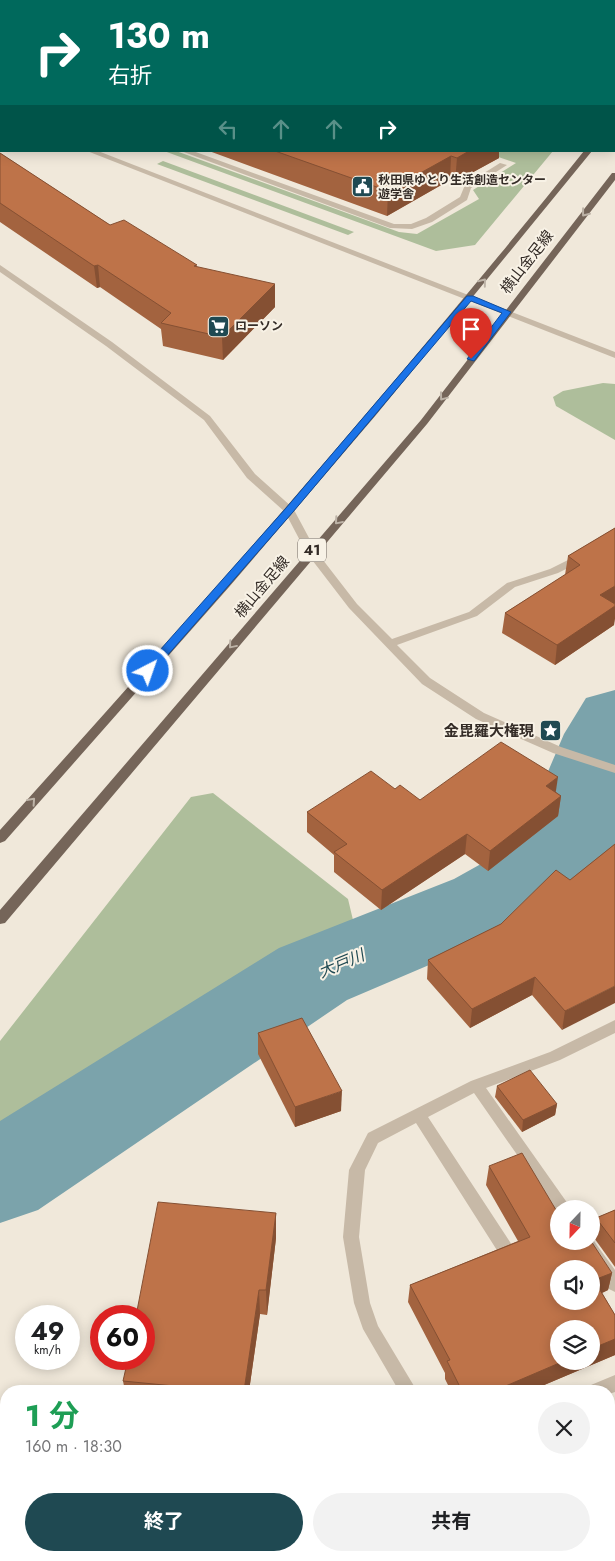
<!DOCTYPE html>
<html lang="ja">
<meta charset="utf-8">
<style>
body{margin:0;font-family:Jost,"Noto Sans JP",sans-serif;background:#f2f2f2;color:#202124;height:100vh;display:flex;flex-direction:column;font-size:19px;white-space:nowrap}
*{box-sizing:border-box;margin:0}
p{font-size:16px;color:#757577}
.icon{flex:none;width:28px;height:28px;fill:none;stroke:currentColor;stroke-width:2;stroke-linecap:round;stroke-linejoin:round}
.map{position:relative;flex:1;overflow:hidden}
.drawer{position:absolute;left:0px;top:1385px;width:615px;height:176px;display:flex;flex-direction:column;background:#fff;border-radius:20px 20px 0 0;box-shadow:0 2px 12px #0003}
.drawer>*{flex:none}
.hud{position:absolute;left:0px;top:0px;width:615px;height:152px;box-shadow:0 2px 12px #0003;background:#00695c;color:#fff;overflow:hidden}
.needle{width:32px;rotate:202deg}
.fabs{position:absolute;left:550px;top:1200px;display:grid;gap:10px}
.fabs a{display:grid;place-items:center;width:50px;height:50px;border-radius:50%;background:#fff;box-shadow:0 2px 12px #0003;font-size:25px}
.speed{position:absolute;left:15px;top:1305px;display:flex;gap:10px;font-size:25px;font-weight:700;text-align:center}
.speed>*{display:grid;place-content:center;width:65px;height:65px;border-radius:50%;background:#fff;box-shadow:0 2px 12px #0003;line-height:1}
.speed small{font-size:12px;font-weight:400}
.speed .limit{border:8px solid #d22;background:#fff;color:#111}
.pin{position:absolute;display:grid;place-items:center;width:42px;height:42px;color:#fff;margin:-51px -21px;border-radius:50% 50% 50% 0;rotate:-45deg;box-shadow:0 0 5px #0007}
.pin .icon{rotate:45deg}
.me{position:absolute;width:55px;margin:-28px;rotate:41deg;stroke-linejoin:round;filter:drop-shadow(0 0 4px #0008)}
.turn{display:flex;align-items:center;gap:18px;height:105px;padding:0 25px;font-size:22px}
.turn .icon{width:65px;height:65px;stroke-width:2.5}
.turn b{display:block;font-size:35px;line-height:42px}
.lanes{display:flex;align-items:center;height:48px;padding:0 25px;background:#0003;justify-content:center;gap:25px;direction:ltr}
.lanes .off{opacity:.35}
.round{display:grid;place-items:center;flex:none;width:52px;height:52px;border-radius:26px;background:#f2f2f2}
.summary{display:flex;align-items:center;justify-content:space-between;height:85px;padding:0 25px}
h1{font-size:30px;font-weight:700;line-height:38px;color:#1e9e55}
.primary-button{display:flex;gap:10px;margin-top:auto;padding:10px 25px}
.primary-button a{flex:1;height:58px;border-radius:30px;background:#1f4952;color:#fff;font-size:20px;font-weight:700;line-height:58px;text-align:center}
.primary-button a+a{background:#f2f2f2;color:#202124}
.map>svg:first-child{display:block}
.green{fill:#aebe9b}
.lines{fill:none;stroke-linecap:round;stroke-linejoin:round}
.river{fill:#7ba3ab;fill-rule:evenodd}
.minor{fill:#c7b9a7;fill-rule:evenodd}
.major{fill:#756559;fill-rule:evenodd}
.wall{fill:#a3633f}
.shaded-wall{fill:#855033}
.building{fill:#be7349;stroke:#855033;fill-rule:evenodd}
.oneway{stroke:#bdb3a7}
.route{fill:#1a73e8;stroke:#114b97}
.labels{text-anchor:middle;stroke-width:4;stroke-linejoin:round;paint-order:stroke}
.far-poi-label{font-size:12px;font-weight:bold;fill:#342c27;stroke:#f8f2e6;text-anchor:start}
.shield{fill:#f8f2e6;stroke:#6f6760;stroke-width:1}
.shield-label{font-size:14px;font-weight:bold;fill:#342c27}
.street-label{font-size:15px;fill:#342c27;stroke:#f8f2e6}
.poi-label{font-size:15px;font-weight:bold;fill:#342c27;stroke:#f8f2e6;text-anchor:end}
.water-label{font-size:16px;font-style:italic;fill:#1f4952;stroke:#f8f2e6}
</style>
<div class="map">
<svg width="615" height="1561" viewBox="0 0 615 1561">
<rect width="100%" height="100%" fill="#f0e8da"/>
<g class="green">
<polygon points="164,151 176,151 399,232 417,234 479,199 473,190 516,163 481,151 553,151 475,245 436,251"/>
<polygon points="163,161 354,232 348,235 157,164"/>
<polygon points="603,383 615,384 615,440 556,406 553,397 563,391"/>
<polygon points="213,793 348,899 353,920 161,1040 0,1148 0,1041 191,797"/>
</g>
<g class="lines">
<g class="river">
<polygon points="445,0 491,0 492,1 446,1"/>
<rect x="614" y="47" width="1" height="29"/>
<polygon points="615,690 615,852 597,881 518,927 347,1000 38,1210 0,1223 0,1121 279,948 454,879 533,835 543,821 541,788 564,734 586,698"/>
</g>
<g class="minor">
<polygon points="66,0 74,0 74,1 67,1"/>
<polygon points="105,0 114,0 114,1 106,1"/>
<rect x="0" y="114" width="1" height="5"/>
<polygon points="87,151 98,151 615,352 615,358"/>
<polygon points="181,151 193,151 394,224 411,224 426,218 460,197 465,185 500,163 507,165 471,188 467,200 432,222 412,229 390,228"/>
<polygon points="0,265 112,342 210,416 255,474 293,508 316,551 357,604 392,639 469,612 507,583 550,569 578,555 586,555 587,557 586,559 558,573 515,587 477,616 397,645 430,678 484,713 561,747 615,765 615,773 553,753 476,719 422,684 349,608 306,552 285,512 247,478 204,420 106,346 0,272"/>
<polygon points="615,1020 615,1033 560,1060 486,1088 568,1204 570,1209 559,1209 559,1215 474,1093 428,1117 512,1245 514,1250 512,1255 506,1257 500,1255 416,1123 378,1143 365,1170 359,1237 370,1303 378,1326 417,1391 399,1391 363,1329 354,1303 343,1237 349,1170 368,1133 471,1081 550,1052"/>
<polygon points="591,1237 615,1270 615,1292 609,1289 577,1241 591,1241"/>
<polygon points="615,1375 615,1392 609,1394 609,1391 588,1391 591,1385"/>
<polygon points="0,1429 6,1430 6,1448 0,1447"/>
<polygon points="449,1555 467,1555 468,1561 450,1561"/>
</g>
<g class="major">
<path d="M584,151H592L376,415L229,587L5,841L0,843V830C200,608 397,384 584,151Z"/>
<polygon points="612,173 615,173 615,180 427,424 5,923 0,924 0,910 421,420"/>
</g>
</g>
<g class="wall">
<polygon points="209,151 499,151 499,158 455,182 450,180 387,216"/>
<polygon points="0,153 110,225 197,267 275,307 223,360 163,346 161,329 100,287 97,288 0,222"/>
<polygon points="615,528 614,625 555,665 502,633 505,613 565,575 568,556"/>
<polygon points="395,789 420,800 556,792 561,796 558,816 488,871 465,854 381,910 334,872 334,855 307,832 307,812"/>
<polygon points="615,844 562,1030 532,995 470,1028 427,979 428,960 501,924 570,880"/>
<polygon points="258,1033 341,1111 295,1127 258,1054"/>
<polygon points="497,1086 557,1104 555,1115 522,1132 495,1097"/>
<polygon points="489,1166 559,1241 612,1273 608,1290 602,1293 615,1315 615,1355 530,1391 451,1391 445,1379 445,1373 408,1302 410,1285 518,1241 486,1185"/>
<polygon points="615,1210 615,1267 592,1235 596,1218"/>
<polygon points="276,1213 276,1238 267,1315 260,1314 249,1391 125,1391 123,1381"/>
<polygon points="615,1432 615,1523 609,1524 609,1433"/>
<polygon points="0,1473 6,1474 6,1527 0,1527"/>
</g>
<g class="shaded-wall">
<polygon points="469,151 499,151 499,158 455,182 457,158"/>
<polygon points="451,156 450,180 387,216 388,191"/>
<polygon points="98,265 100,287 97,288 94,266"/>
<polygon points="275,284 275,307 223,360 222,337"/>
<polygon points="615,586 615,604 600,595"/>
<polygon points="615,606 615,619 614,625 555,665 557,645"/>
<polygon points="558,777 555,797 546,786"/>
<polygon points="561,796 558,816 488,871 490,851"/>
<polygon points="467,834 465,854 381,910 382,890"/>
<polygon points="535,977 532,995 470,1028 472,1009"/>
<polygon points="615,986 615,1003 562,1030 565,1011"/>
<polygon points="342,1091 341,1111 295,1127 295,1107"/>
<polygon points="557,1104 555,1115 522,1132 523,1120"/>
<polygon points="276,1213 276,1238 267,1315 266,1290"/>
<polygon points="612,1273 608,1290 591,1298 594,1280"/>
<polygon points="259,1290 260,1314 249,1391 244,1391"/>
<polygon points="615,1339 615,1355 530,1391 494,1391 564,1361 591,1361 591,1349"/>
<polygon points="181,1555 185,1555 185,1561 180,1561"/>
</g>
<g class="building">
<polygon points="299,0 400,0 403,1 294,1"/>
<polygon points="275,151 469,151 457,158 451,156 388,191"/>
<polygon points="0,153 110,225 124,220 197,265 194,266 275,284 222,337 161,323 171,313 98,265 94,266 0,203"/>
<polygon points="615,528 615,586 600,595 615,604 615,606 557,645 505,613 580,565 568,556"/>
<polygon points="501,742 558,777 546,786 561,796 490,851 467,834 382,890 334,852 347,844 307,812 371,771 395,789 400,785 420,800"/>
<polygon points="615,844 615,986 565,1011 535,977 472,1009 428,960 501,924 556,870 570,880"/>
<polygon points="302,1018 342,1091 295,1107 258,1033"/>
<polygon points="530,1070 557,1104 523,1120 497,1086"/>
<path d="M522,1153L559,1215V1241H591L612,1273L594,1280L615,1315V1339L591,1349V1329H559V1361H564L494,1391H462L447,1361L450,1360L410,1285L530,1237L489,1166ZM559,1269H591V1301H559Z"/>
<polygon points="158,1202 276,1213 266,1290 259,1290 244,1391 225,1391 123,1381 128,1359 144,1359 144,1316 136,1316"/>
<polygon points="615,1210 615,1243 596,1218"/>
<polygon points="615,1432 615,1506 609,1508 609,1433"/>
<polygon points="0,1473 6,1474 6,1518 0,1518"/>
<polygon points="31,1555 181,1555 180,1561 30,1561"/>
<polygon points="486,1555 557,1555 558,1561 487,1561"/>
</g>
<defs><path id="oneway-chevron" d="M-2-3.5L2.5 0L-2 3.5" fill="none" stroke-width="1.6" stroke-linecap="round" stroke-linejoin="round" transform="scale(1.25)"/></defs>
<g class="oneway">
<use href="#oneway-chevron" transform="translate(585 213) rotate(128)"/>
<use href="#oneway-chevron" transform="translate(483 282) rotate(-51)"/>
<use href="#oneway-chevron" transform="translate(443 397) rotate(127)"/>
<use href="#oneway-chevron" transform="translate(338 521) rotate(131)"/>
<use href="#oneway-chevron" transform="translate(232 645) rotate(130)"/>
<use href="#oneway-chevron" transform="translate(32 801) rotate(-48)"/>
</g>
<polygon class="route" points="467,296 473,296 511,312 474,361 467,359 502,313 471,301 293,512 152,673 144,673 143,671 144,668 286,508"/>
<defs>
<symbol id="civic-square" viewBox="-11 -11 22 22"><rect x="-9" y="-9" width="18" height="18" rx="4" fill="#1f4952" stroke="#f8f2e6"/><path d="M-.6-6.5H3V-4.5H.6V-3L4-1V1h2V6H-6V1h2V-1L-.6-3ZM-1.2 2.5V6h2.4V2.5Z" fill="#fff"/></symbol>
<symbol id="supermarket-square" viewBox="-11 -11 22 22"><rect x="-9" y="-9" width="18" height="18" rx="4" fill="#1f4952" stroke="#f8f2e6"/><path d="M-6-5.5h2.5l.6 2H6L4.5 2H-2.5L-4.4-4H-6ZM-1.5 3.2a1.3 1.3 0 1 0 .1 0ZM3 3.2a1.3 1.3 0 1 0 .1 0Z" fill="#fff"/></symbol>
<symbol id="sight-square" viewBox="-11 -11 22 22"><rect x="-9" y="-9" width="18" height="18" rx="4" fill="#1f4952" stroke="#f8f2e6"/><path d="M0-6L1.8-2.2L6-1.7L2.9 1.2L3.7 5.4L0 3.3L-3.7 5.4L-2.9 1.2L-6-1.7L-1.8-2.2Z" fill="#fff"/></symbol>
</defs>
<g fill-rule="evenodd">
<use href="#civic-square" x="350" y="174" width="25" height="25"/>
<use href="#supermarket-square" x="206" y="314" width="25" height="25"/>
<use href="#sight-square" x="538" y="718" width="25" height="25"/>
</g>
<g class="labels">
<g class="far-poi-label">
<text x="378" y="184">秋田県ゆとり生活創造センター<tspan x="378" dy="14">遊学舎</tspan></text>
<text x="235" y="330">ローソン</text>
</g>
<rect class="shield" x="298" y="538.5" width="28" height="23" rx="4"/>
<g class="shield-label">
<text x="312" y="555">41</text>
</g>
<g class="street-label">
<text transform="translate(527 262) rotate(-52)" y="5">横山金足線</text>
<text transform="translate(262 587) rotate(-50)" y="5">横山金足線</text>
</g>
<g class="poi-label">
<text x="534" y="736">金毘羅大権現</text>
</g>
<g class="water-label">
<text transform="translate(341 963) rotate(-23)" y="6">大戸川</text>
</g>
</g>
</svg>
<div class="fabs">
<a><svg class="needle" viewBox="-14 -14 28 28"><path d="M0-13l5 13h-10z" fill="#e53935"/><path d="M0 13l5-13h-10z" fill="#757577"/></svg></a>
<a><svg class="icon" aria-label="sound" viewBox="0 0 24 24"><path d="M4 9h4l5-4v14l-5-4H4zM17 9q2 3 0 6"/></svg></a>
<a><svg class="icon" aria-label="layers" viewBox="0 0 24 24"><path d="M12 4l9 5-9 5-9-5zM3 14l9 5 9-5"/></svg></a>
</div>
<div class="speed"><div>49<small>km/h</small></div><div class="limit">60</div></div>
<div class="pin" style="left:471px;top:359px;background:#d93025"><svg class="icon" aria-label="arrive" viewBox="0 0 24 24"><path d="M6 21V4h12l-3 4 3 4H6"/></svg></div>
<svg class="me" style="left:148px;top:671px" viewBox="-20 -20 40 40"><circle r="17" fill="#1a73e8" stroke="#fff" stroke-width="3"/><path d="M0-11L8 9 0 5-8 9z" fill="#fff"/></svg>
<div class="hud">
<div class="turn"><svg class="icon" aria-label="right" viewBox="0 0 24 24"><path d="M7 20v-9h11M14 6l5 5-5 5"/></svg><div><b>130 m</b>右折</div></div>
<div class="lanes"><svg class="icon off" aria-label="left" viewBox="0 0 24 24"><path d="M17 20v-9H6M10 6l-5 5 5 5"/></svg><svg class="icon off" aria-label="ahead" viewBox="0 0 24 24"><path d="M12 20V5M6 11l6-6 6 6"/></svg><svg class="icon off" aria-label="ahead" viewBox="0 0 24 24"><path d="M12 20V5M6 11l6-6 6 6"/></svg><svg class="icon" aria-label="right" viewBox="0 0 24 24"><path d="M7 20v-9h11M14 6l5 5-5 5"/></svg></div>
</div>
<section class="drawer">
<div class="summary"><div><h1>1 分</h1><p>160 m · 18:30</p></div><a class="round"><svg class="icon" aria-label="close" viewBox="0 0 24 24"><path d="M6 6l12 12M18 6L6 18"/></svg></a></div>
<div class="primary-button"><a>終了</a><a>共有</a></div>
</section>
</div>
